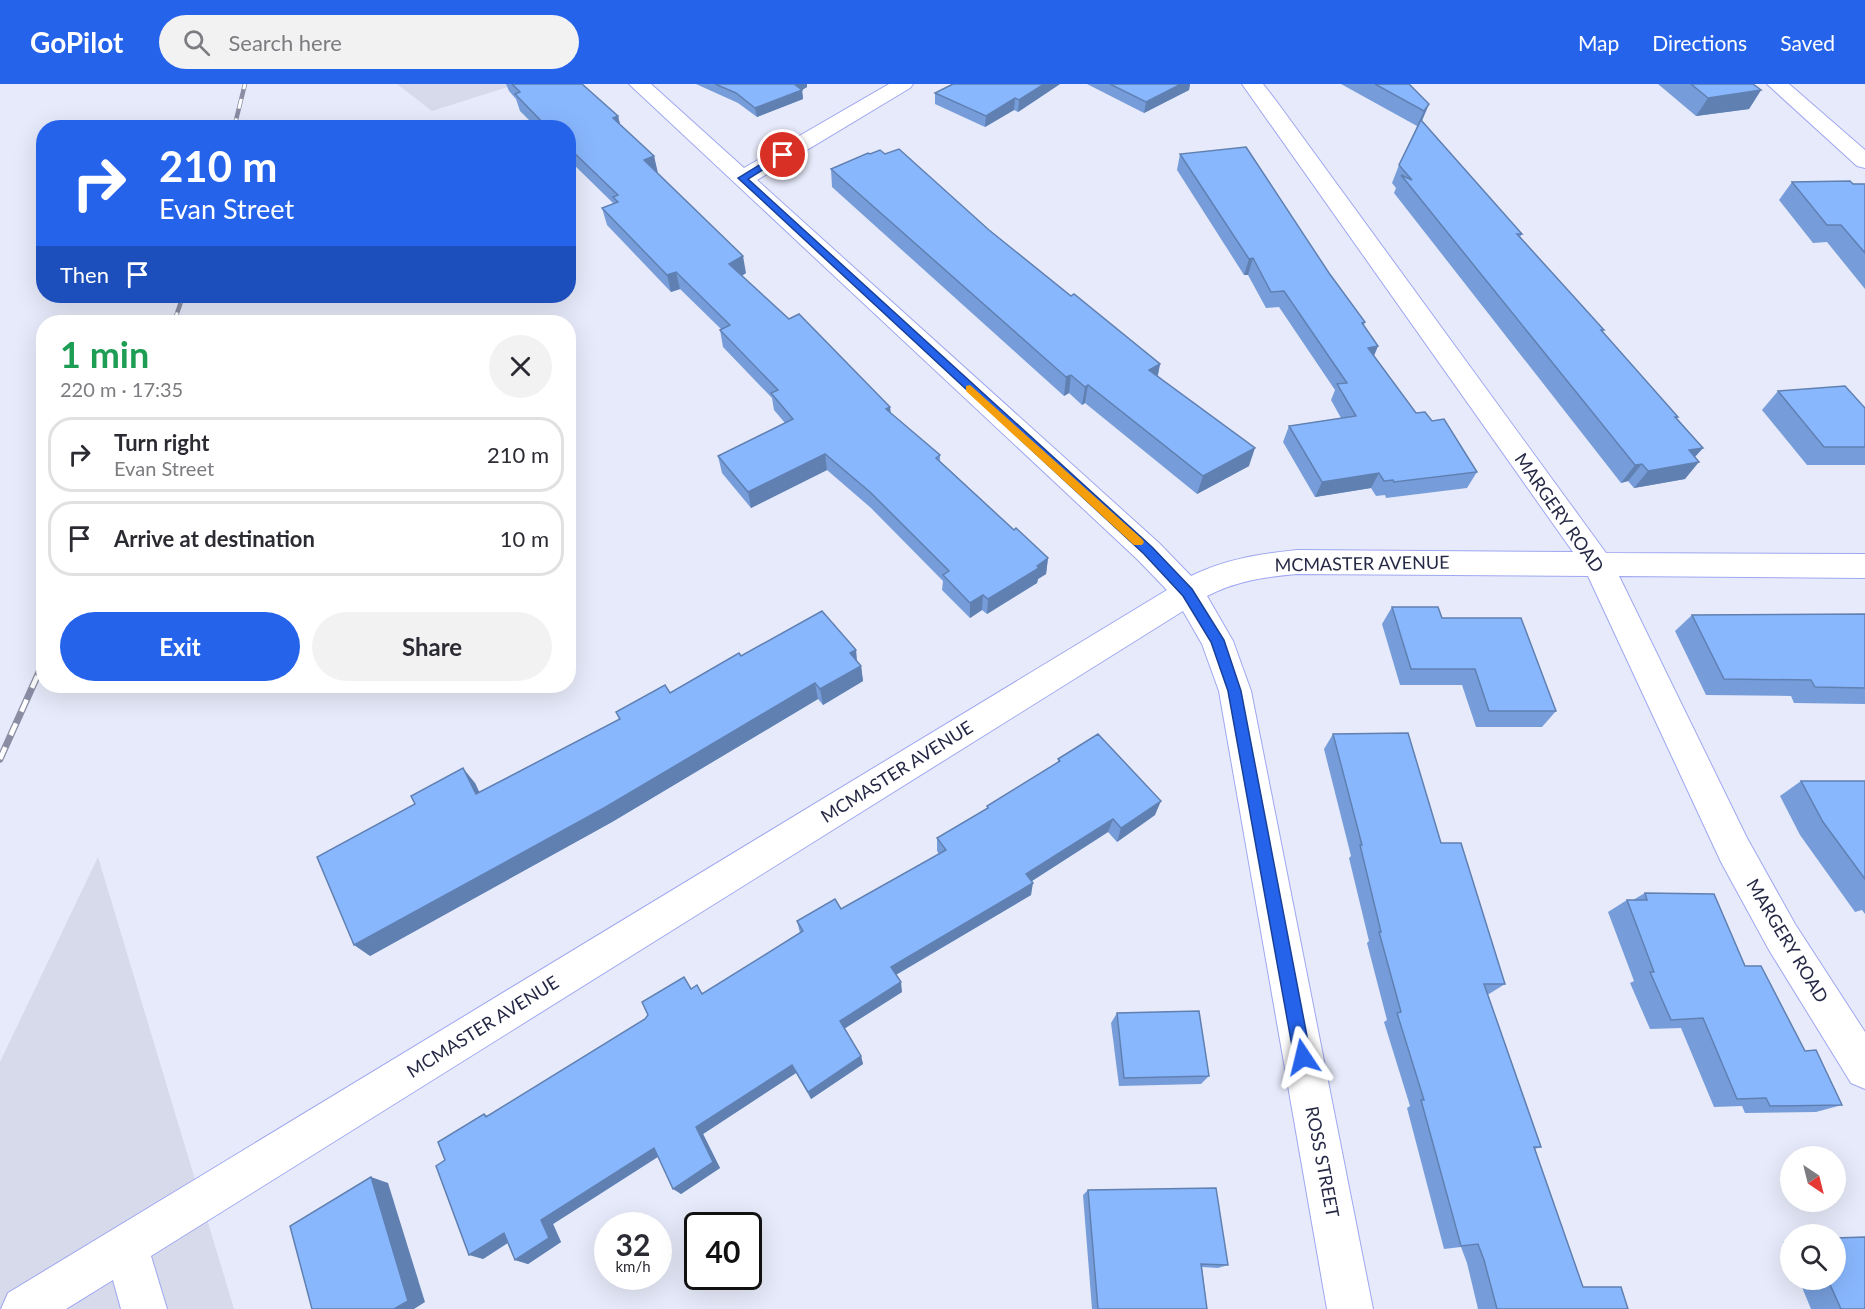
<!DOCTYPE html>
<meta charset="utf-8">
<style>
body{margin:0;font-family:Lato,sans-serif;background:#f2f2f3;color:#2b2b33;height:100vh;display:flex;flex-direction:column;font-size:22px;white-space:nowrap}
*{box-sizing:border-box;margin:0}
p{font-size:20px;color:#7c7c81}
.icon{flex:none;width:33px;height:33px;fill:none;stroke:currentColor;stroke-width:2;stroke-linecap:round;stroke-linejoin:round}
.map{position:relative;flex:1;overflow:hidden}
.panel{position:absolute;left:36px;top:231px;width:540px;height:378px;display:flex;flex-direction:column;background:#fff;border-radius:24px;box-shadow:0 6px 24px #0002}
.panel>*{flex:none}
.guide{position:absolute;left:36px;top:36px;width:540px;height:183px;border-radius:24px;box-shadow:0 6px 24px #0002;background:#2563eb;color:#fff;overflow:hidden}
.needle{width:39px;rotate:145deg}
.buttons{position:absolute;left:1780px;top:1062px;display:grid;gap:12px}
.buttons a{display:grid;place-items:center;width:66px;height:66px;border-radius:50%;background:#fff;box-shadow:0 6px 24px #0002;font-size:30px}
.speed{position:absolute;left:594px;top:1128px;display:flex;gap:12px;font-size:30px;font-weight:700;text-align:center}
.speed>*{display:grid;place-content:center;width:78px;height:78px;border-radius:50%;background:#fff;box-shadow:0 6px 24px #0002;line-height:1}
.speed small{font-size:15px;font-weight:400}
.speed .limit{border:3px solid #111;border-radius:9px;background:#fff;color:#111}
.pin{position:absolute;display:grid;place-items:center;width:51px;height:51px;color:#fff;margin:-26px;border:3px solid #fff;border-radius:50%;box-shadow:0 2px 6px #0007}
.me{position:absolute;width:66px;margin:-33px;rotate:350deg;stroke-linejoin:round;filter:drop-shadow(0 0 4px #0008)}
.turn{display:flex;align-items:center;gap:21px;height:126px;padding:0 24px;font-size:27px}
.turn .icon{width:78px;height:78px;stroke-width:2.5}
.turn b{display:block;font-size:42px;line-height:51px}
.then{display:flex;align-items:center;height:57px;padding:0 24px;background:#0003;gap:12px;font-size:22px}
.round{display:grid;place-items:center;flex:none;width:63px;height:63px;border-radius:32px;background:#f2f2f3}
.overview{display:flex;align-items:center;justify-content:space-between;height:102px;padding:0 24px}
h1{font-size:36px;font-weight:700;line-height:45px;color:#1e9e55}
.action{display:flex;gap:12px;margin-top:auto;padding:12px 24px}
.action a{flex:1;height:69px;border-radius:36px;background:#2563eb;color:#fff;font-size:24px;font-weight:700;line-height:69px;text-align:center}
.action a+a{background:#f2f2f3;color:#2b2b33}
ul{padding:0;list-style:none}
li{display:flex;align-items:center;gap:18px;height:75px;margin:0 12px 9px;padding:0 12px;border:3px solid #e1e1e2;border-radius:24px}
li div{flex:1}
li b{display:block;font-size:22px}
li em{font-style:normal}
header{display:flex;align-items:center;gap:36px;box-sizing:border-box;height:84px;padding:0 30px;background:#2563eb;color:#fff}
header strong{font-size:28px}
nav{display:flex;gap:33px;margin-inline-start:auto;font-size:21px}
.search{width:420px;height:54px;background:#f2f2f3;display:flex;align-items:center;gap:15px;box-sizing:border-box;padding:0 21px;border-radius:33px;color:#7c7c81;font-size:22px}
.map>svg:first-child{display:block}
.built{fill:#d7daeb}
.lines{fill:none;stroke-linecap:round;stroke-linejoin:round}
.minor-casing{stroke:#9ea7f1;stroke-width:2}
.minor{fill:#fff;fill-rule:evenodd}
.rail-far1-casing{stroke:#8a8da3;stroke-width:4.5}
.rail-casing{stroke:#8a8da3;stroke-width:7}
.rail-far1{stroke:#fff;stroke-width:3;stroke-dasharray:10;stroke-linecap:butt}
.rail{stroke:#fff;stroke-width:4.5;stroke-dasharray:13;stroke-linecap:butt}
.wall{fill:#769dda}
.shaded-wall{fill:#6080b2}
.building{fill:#89b7fe;stroke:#6080b2;stroke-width:1.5}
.route{fill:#2563eb;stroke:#184099;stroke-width:1.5}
.slow{fill:#f59e0b}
.labels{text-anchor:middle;stroke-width:4.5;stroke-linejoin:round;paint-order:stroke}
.street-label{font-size:18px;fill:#262946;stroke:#fff}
</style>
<header>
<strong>GoPilot</strong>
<div class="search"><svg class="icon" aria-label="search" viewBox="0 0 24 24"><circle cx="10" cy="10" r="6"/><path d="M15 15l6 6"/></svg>Search here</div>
<nav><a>Map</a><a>Directions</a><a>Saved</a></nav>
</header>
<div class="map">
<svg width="1865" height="1225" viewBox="0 0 1865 1225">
<rect width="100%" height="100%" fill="#e7eafa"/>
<g class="built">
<polygon points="397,0 517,0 432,27"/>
<polygon points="98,773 234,1225 0,1225 0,978"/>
</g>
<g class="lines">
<defs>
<g id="minor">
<path d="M629,0H651L744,84L889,0H913L910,4L757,96L1159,459L1191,492C1225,475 1260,470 1297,466L1573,468L1242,0H1263L1277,18L1606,469L1865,470V494L1619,492L1747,754L1795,840L1865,948V1005L1851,999L1769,866L1721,778L1588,492L1297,490C1264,493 1236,497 1207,512L1233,557L1251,607L1373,1225H1327L1219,607L1202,560L1183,527L151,1172L167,1225H121L113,1196L66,1225H1L8,1209L1167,506L1137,475Z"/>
<polygon points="1767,0 1789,0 1865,66 1865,84 1857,82"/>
</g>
</defs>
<use href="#minor" class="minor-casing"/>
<use href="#minor" class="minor"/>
<defs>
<g id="rail-far1">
<polyline points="234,44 245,0"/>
<polyline points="174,238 183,212"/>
</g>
<polyline id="rail" points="0,675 44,577"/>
</defs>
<use href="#rail-far1" class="rail-far1-casing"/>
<use href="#rail" class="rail-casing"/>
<use href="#rail-far1" class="rail-far1"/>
<use href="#rail" class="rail"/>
</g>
<g class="wall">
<polygon points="506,0 582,0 618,32 620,40 654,72 657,89 746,189 742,192 789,235 890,323 891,330 940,371 940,377 1014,446 1048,474 1046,490 1038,495 1037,499 987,530 982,526 970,534 942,506 943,497 871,424 827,386 751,424 722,389 718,372 785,339 774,326 772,314 723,263 720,246 721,245 680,205 671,208 607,141 602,124 614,120 568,75 568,44 537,44 520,27 516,15 509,7"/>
<polygon points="696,0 807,0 807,3 802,6 803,15 757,33 738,19"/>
<polygon points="1060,0 1018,28 1014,26 985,43 935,20 935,9"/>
<polygon points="1087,0 1190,0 1189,6 1144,29"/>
<polygon points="1341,0 1409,0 1429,20 1422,37 1522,150 1520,153 1703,364 1695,373 1685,395 1634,404 1628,397 1621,399 1394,109 1396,104 1392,99 1399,81 1417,42"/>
<polygon points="1658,0 1753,0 1761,6 1749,25 1696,32"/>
<polygon points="1180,70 1329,189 1365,238 1364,241 1378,262 1374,272 1416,329 1432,337 1477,388 1467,404 1386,414 1385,411 1376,412 1371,404 1315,413 1283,358 1289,342 1341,334 1331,316 1335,306 1279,223 1266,224 1248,191 1244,191 1177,86"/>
<polygon points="831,85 989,146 1071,212 1160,280 1158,292 1249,382 1197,410 1085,319 1082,321 1069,309 1064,312 832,103"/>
<polygon points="1792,98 1865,100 1865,205 1827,158 1813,159 1779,116"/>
<polygon points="1778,307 1865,324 1865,381 1807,381 1762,326"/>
<polygon points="1392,523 1442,534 1556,627 1542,643 1476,643 1462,601 1400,601 1382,540"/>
<polygon points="1865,530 1865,620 1794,619 1791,612 1706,611 1675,547 1692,531"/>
<polygon points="856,566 857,577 861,582 863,597 823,621 818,615 612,738 370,872 475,699 479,708 619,635 616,628 670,609 741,572"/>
<polygon points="1333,650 1441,759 1505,900 1489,910 1487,910 1541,1063 1535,1065 1583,1203 1628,1225 1478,1225 1467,1179 1461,1163 1444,1165 1407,1024 1410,1022 1384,938 1387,936 1367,859 1369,857 1349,774 1351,772 1324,665"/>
<polygon points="1058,675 1155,731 1117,758 1108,748 1032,797 1031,811 896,891 902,908 844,945 861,972 863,980 811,1015 796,989 703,1050 720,1084 681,1110 658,1073 553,1140 561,1158 528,1180 515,1176 508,1159 483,1175 445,1076 484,1030 488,1032 645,935 692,904 703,909 800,849 797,837 841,825 939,770 937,767 937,754 987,725 987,722 1058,679"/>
<polygon points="1801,697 1865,697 1865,830 1862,826 1855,828 1800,751 1780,712"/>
<polygon points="1645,809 1745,882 1805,967 1842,1021 1816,1028 1745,1029 1742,1022 1714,1023 1681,944 1650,945 1630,899 1634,897 1608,828 1627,816 1633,816"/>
<polygon points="1117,929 1209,992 1201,1000 1119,1002 1111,939"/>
<polygon points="1088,1106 1228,1181 1218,1184 1202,1183 1207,1225 1092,1225 1083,1111"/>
<polygon points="1791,1157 1791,1178 1783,1158"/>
<polygon points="1799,1196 1836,1196 1865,1225 1811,1225"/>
</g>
<g class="shaded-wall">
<polygon points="794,0 807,0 807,3 802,6 803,15 757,33 755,24"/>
<polygon points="1044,0 1060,0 1018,28 1019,16"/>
<polygon points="1181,0 1190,0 1189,6 1144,29 1146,18"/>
<polygon points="1761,6 1749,25 1696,32 1708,14"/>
<polygon points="1015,14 1014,26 985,43 986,32"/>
<polygon points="1429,20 1422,36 1417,42 1424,27"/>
<polygon points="618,32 622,49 613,34"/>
<polygon points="654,72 658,89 644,76"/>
<polygon points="743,172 746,189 732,197 729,180"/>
<polygon points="1253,174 1248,191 1244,191 1249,175"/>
<polygon points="676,188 680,205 671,208 667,191"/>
<polygon points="1378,262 1371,278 1368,264"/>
<polygon points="1160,280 1156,298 1149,286"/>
<polygon points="1071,291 1069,309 1064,312 1066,293"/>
<polygon points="1088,301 1085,319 1082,321 1085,303"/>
<polygon points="890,323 891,340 886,325"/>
<polygon points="1255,364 1249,382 1197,410 1203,392"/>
<polygon points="1703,364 1689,379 1699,378 1685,395 1634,404 1648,387 1689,366"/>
<polygon points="825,370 827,386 751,424 748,408"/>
<polygon points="1642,380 1628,397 1621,399 1635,381"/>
<polygon points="1379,389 1371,404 1315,413 1322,398"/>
<polygon points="1048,474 1046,490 1038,495 1037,499 987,530 988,515"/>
<polygon points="983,511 982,526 970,534 970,519"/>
<polygon points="856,566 857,582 850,569"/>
<polygon points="861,582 863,597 823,621 820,605"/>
<polygon points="815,599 818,615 612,738 370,872 354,861"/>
<polygon points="463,684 475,699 487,724 476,710"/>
<polygon points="1161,717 1155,731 1117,758 1121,744"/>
<polygon points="1113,735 1108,748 1024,802 1026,790"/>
<polygon points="1033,799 1031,811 892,893 891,883"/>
<polygon points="901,898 902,908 842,946 840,937"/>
<polygon points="861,972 863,980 811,1015 808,1008"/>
<polygon points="792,981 796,989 703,1050 720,1084 681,1110 673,1105 696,1043"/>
<polygon points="654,1064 662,1070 553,1140 561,1158 528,1180 515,1176 541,1136"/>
<polygon points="371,1093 388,1099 425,1218 414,1225 394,1225"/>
<polygon points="504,1149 518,1152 483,1175 469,1171"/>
</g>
<g class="building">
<polygon points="512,0 582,0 618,32 613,34 654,72 644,76 743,172 729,180 789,235 799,230 890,323 886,325 940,371 936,374 1014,446 1016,444 1048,474 1037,482 1039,484 988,515 983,511 970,519 943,491 949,487 870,408 825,370 748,408 718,372 793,335 771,309 778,306 720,246 730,241 676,188 667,191 602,124 618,118 613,113 618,111 568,63 568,44 548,44 515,10 520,8"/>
<polygon points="715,0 794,0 802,6 755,24 736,9"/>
<polygon points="953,0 1044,0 1019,16 1015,14 986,32 935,9"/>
<polygon points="1110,0 1181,0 1146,18"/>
<polygon points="1375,0 1409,0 1429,20 1424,27"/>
<polygon points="1691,0 1753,0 1761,6 1708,14"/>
<polygon points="1421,36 1522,150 1517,150 1604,246 1601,246 1678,333 1675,333 1703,364 1689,366 1699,378 1648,387 1642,380 1635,381 1401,91 1412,96 1399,81"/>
<polygon points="1246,63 1329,189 1365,238 1362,239 1378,262 1368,264 1416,329 1425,328 1432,337 1444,335 1477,388 1394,398 1393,396 1384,397 1379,389 1322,398 1289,342 1356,332 1337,300 1347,299 1284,207 1271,208 1253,174 1249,175 1180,70"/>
<polygon points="899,65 989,146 1071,212 1074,210 1160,280 1149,286 1255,364 1203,392 1088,301 1085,303 1071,291 1066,293 831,85 868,69 870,70 880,66 885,70"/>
<polygon points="1850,97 1853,100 1865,100 1865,169 1841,141 1827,141 1792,98"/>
<polygon points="1845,302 1865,324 1865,363 1824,363 1778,307"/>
<polygon points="1392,523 1438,523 1442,534 1521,534 1556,627 1489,627 1475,585 1411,585"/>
<polygon points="822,527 856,566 850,569 861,582 820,605 815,599 604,724 354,861 317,773 415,720 411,712 463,684 476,710 620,635 616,628 665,601 670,609 739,569 741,572"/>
<polygon points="1865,530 1865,604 1815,603 1811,596 1724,595 1692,531"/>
<polygon points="1408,649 1441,759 1461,759 1505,900 1484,900 1541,1063 1534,1063 1583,1203 1621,1203 1628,1225 1497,1225 1484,1176 1478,1160 1461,1162 1421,1016 1424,1016 1397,929 1401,928 1379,848 1381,848 1360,761 1362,761 1333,650"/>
<polygon points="1098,650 1161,717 1121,744 1113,735 1026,790 1033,799 891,883 901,898 840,937 861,972 808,1008 792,981 696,1043 713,1078 673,1105 654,1064 541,1136 549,1154 515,1176 504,1149 469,1171 436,1082 445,1076 438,1058 484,1030 486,1033 645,935 648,931 642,918 684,893 691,905 697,901 702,910 803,847 797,837 835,815 841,825 946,766 937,754 988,724 987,722 1060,677 1058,675"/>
<polygon points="1801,697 1865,697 1865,795 1823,738"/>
<polygon points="1645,809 1714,810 1745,882 1761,882 1805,967 1816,966 1842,1021 1770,1022 1766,1014 1737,1015 1703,934 1671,936 1650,888 1654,888 1627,816 1647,816"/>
<polygon points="1199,927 1209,992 1124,994 1117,929"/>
<polygon points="371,1093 408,1217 394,1225 312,1225 290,1142"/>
<polygon points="1216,1104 1228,1181 1201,1180 1207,1225 1098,1225 1088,1106"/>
<polygon points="1865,1153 1865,1225 1841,1225 1828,1196 1836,1196 1836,1154"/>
</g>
<polygon class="route" points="779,69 787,71 748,95 1152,463 1192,505 1224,556 1241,607 1311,973 1309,979 1303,982 1297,979 1294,973 1228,607 1211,558 1183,512 1144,470 738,94"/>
<polygon class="slow" points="970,301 1142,455 1144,458 1142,461 1134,461 966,307 966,302"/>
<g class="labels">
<g class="street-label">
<text transform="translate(1559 429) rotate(55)" y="6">MARGERY ROAD</text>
<text transform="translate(1362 480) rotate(-1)" y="6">MCMASTER AVENUE</text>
<text transform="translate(897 688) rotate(-32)" y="6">MCMASTER AVENUE</text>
<text transform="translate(1787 857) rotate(59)" y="6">MARGERY ROAD</text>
<text transform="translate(483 943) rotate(-32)" y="6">MCMASTER AVENUE</text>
<text transform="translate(1322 1078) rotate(79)" y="6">ROSS STREET</text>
</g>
</g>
</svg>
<div class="buttons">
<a><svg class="needle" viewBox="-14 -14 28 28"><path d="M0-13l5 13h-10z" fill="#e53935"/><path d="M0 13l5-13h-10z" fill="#7c7c81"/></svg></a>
<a><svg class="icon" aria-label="search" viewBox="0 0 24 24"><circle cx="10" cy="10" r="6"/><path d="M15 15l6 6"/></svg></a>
</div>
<div class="speed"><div>32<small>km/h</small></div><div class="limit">40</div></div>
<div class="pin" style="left:783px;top:71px;background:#d93025"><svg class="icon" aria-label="arrive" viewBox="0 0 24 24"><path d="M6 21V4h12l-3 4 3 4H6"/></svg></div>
<svg class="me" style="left:1303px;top:973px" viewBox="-20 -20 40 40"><path d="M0-17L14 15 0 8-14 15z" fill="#2563eb" stroke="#fff" stroke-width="4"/></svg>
<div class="guide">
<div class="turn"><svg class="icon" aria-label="right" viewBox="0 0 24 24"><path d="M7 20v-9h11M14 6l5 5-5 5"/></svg><div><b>210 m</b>Evan Street</div></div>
<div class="then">Then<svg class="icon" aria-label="arrive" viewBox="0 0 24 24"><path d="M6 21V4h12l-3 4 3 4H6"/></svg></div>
</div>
<section class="panel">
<div class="overview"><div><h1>1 min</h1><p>220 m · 17:35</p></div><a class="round"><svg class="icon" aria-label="close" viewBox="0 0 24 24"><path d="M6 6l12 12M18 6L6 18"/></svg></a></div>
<ul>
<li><svg class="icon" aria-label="right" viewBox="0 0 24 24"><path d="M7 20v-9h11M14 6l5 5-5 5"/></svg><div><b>Turn right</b><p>Evan Street</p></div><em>210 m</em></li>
<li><svg class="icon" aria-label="arrive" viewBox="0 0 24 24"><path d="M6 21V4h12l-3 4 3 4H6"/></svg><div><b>Arrive at destination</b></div><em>10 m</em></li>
</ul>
<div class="action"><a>Exit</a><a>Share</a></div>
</section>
</div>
